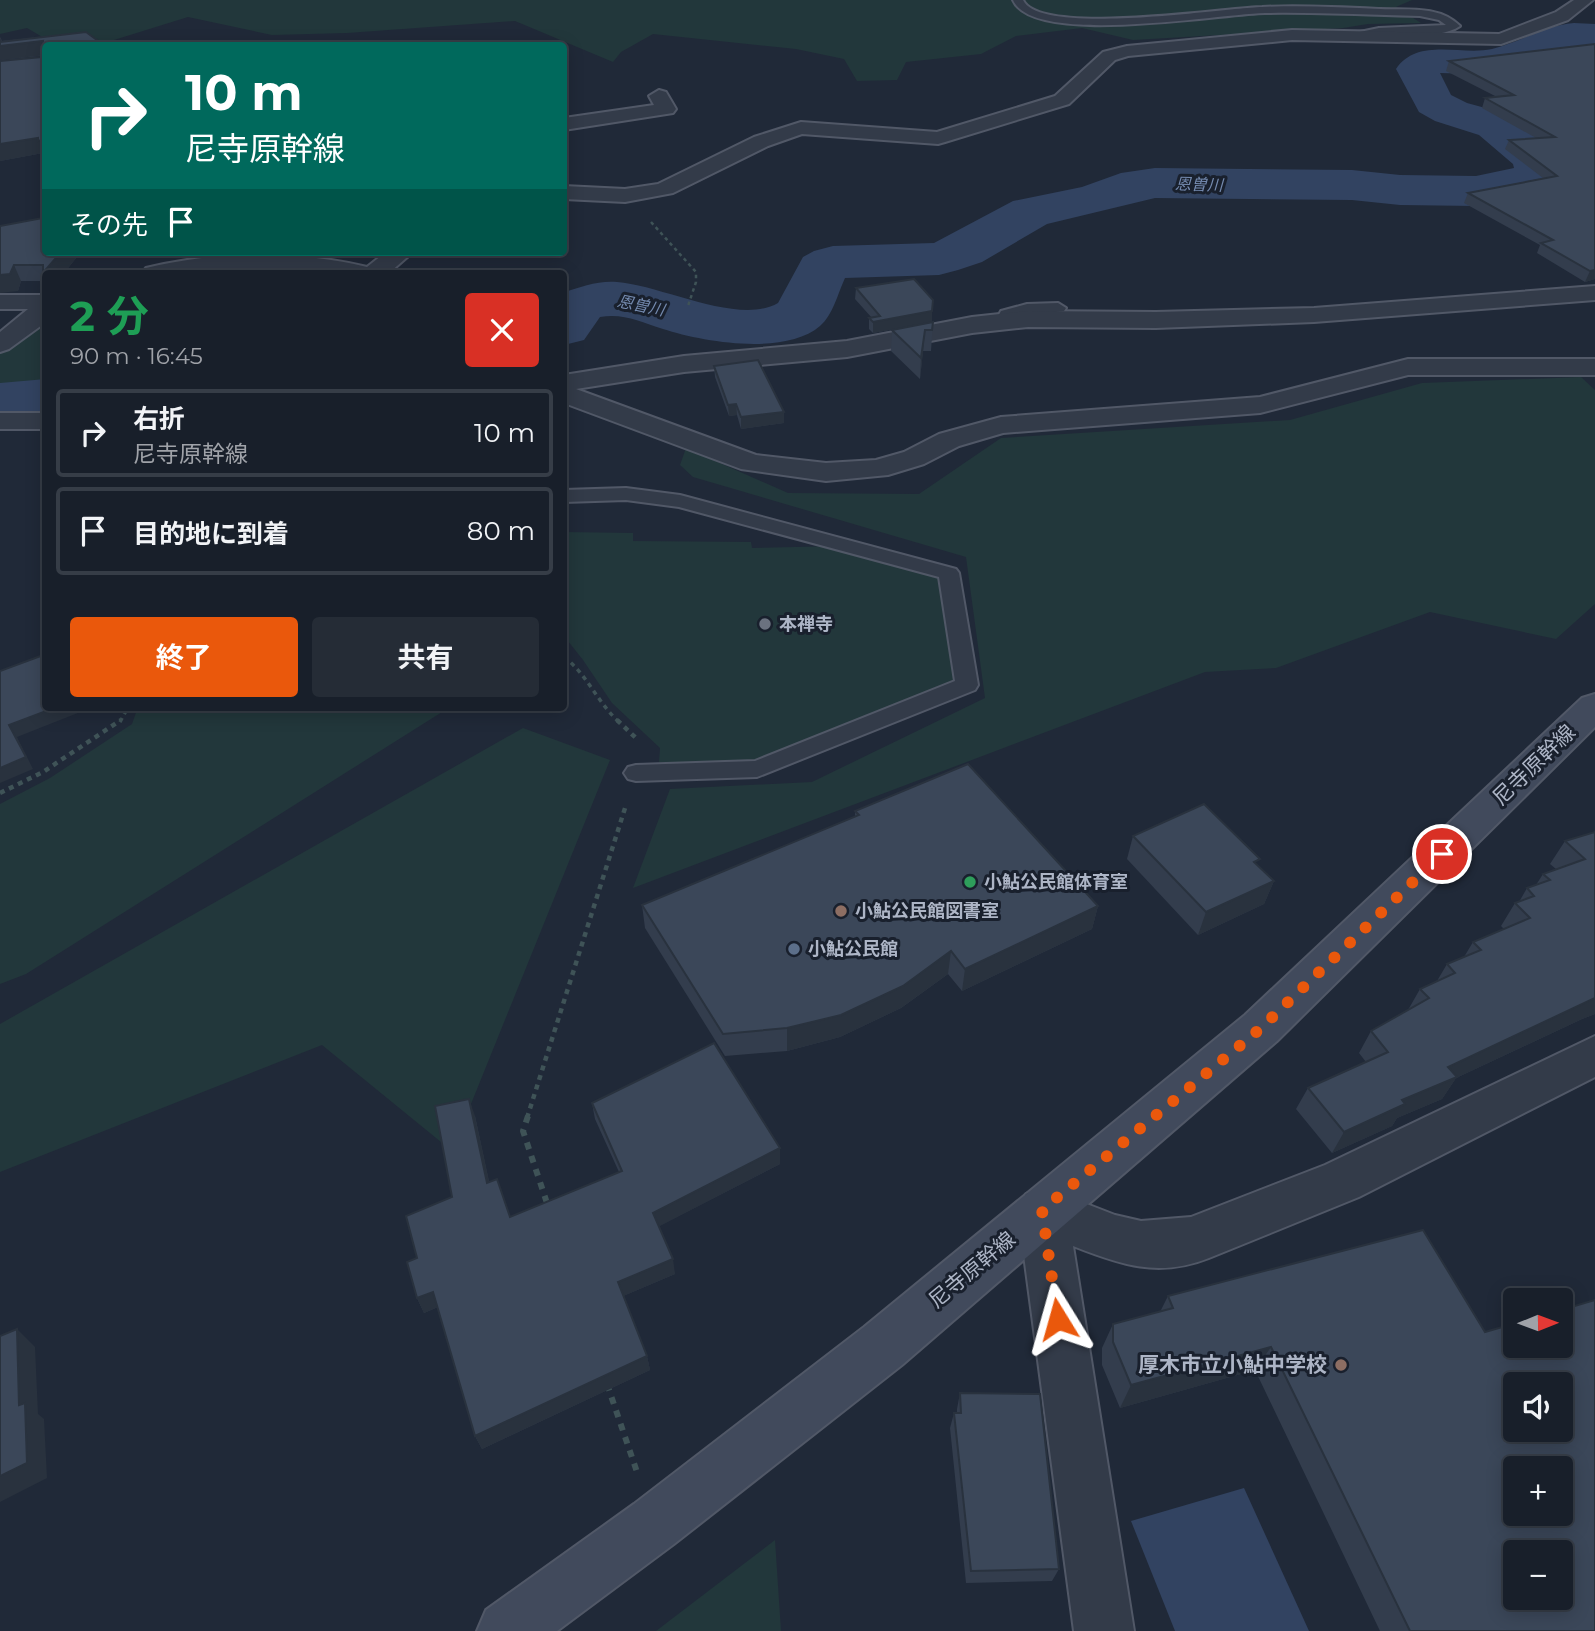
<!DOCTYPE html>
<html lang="ja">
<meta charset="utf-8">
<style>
body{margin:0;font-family:Montserrat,"Noto Sans JP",sans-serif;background:#252c36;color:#f1f3f6;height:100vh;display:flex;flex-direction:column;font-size:26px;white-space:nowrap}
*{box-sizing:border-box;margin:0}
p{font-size:23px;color:#9fa2a8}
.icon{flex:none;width:38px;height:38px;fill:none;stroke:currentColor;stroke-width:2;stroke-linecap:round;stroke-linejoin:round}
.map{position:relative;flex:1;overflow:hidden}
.side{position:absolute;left:42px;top:270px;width:525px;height:441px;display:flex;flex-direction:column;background:#181f2a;border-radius:7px;box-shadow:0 4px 18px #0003,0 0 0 2px #363d47}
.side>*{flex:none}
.guide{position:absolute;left:42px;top:42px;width:525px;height:214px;border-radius:7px;box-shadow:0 4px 18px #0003,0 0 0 2px #363d47;background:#00695c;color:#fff;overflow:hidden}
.needle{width:46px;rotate:89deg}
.buttons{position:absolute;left:1503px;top:1288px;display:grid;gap:14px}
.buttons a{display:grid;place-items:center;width:70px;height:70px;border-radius:7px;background:#181f2a;box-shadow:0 4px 18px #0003,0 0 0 2px #363d47;font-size:35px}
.pin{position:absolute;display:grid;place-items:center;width:60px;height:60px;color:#fff;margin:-30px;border:4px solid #fff;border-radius:50%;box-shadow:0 2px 7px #0007}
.me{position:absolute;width:77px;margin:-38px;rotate:352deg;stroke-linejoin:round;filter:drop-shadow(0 0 5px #0008)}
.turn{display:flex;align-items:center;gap:24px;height:147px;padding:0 28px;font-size:32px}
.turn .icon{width:91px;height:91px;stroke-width:2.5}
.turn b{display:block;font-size:49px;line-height:60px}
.then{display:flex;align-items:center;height:66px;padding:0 28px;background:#0003;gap:14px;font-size:26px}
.round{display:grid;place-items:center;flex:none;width:74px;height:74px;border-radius:7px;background:#252c36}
.head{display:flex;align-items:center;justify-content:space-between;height:119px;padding:0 28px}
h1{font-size:42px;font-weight:700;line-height:52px;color:#1e9e55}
.action{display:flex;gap:14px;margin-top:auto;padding:14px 28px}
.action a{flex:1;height:80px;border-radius:7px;background:#ea580c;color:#fff;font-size:28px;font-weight:700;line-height:80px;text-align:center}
.action a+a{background:#252c36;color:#f1f3f6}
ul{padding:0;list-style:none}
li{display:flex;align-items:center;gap:21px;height:88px;margin:0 14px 10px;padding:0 14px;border:4px solid #363d47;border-radius:7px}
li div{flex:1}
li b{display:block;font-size:26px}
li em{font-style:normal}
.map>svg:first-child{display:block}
.green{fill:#22373b}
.water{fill:#324361}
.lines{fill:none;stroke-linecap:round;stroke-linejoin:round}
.river{fill:#324361;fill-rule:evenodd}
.lane-casing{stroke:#515867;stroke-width:4}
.street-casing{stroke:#515867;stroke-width:4}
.secondary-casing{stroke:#515867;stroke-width:4}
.path-far3{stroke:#3f5357;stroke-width:2.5;stroke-dasharray:3.5 3.5;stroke-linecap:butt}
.path-far2{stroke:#3f5357;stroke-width:3.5;stroke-dasharray:4.5 4.5;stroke-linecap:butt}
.path-far1{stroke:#3f5357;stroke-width:4.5;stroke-dasharray:5 5;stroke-linecap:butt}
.path{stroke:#3f5357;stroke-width:6;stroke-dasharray:7 7;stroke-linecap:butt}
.lane{fill:#333b49;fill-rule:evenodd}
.street{fill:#333b49;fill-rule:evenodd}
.secondary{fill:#414a5c;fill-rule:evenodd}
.wall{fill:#333d4d}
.shaded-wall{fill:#29323e}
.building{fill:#3b4759;stroke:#29323e;stroke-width:2;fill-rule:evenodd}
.route{stroke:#ea580c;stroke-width:12;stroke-dasharray:0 21.6}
.worship-dot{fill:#6b7280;stroke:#19202d;stroke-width:2.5}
.leisure-dot{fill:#2e9e5b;stroke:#19202d;stroke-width:2.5}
.education-dot{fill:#8d6e63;stroke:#19202d;stroke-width:2.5}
.service-dot{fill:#5c6f8a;stroke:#19202d;stroke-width:2.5}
.labels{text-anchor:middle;stroke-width:6;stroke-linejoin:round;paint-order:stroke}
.far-water-label{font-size:16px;font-style:italic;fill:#748aaf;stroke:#19202d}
.poi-label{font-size:18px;font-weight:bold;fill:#adb5c6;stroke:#19202d;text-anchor:start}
.near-street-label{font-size:21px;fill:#adb5c6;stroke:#19202d}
.near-poi-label{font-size:21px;font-weight:bold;fill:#adb5c6;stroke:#19202d;text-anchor:end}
</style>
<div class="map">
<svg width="1595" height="1631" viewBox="0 0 1595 1631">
<rect width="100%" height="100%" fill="#202938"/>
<g class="green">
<polygon points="0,0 1412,0 1396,7 1421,23 1368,24 1343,28 1133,40 1082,28 1016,36 981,54 906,62 897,80 857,81 844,59 796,49 653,34 621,52 613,62 515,21 347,33 272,35 188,17 114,40 56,45 27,28 0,34"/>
<polygon points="45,324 45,388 0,388 0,349"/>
<polygon points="1581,377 1595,390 1595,604 1556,639 1430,612 1276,668 1205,672 633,888 670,789 812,782 985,698 966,557 693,477 680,465 686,448 788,493 919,494 1001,438 1290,420 1422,383"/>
<polygon points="564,532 633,533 633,541 751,542 752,548 841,546 941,575 960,679 757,763 659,762 660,748 612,703 583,660 564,636"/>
<polygon points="138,707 450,707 26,974 0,984 0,804 50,778 132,724"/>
<polygon points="523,728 610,760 452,1151 322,1045 0,1172 0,1024"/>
<polygon points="775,1540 781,1631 656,1631"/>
</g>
<polygon class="water" points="1244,1488 1309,1631 1175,1631 1131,1521"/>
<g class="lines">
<g class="river">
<path d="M1574,23L1595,24V48C1557,44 1532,66 1495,73C1477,76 1458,73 1440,73L1451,95L1467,103L1511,115L1553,149L1560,159L1564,177L1557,187L1476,206L1400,205L1352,200L1155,198L1047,224L982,262L958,270L939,275L845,278C838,293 833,315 820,326C785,356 703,342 663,329C640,322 624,313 600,317L584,340L564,345V292C580,287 600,280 617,282C661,285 739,326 778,303L803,257L814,251L833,246L934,243L1013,201L1082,187L1121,173L1155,168L1352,170L1400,175L1476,176L1514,168L1513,164L1479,135L1435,121L1419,112L1396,69C1418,37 1461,56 1492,49C1521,42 1545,25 1574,23Z"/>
<polygon points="46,379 46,417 0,421 0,383"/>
</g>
<defs>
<g id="lane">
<path d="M1013,0H1023C1040,37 1223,8 1262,7C1301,5 1340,7 1380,9C1406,10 1440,5 1460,26C1437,42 1384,32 1354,39L1348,36L1350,34L1379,28L1446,25L1439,20L1420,16C1368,15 1317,12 1265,13C1219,14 1033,47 1013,0Z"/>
<polygon points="1058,303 1066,308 1064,311 1013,317 1009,325 1003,327 995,322 1001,311 1027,304"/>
<polygon points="626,488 680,495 956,569 959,573 978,685 975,690 757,777 636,781 628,779 624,773 628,767 636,765 755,761 955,681 939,577 679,507 626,500 564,502 564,490"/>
</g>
<g id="street">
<polygon points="1574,0 1593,0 1568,20 1501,44 1292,40 1128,56 1115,60 1069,104 945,142 938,144 802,134 768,146 673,193 625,202 564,199 564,186 625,189 658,184 754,137 801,122 937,132 1055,96 1103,52 1127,46 1292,30 1499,34 1556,12"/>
<polygon points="659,90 666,92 676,109 673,113 564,130 564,118 654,105 649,96"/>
<path d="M386,252H413L389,273L258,270L142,273L146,268C215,251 297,250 367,267Z"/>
<polygon points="1595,286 1595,300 1314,322 1156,328 1028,327 972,333 847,357 684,372 576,389 756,455 826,463 876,460 904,452 939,434 1001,417 1260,397 1408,359 1595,359 1595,375 1408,375 1260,413 1003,433 959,446 924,464 888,475 826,481 741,469 564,403 564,375 684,356 847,341 972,317 1028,311 1156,312 1314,308"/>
<polygon points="0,295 46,295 46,320 42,325 9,349 0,352 0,332 28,309 0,309"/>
<rect x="0" y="413" width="46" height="16"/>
<path d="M1595,1036V1077L1359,1197L1209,1258C1159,1278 1121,1265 1073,1246L1134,1631H1074L1018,1210L1026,1194L1043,1187L1115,1215L1141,1221L1191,1217L1325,1165Z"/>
</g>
<polygon id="secondary" points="1595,694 1595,727 1277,1041 902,1365 674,1544 557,1631 477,1631 486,1610 634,1504 864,1327 1245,1015 1582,698"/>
</defs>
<use href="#lane" class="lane-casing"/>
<use href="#street" class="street-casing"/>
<use href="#secondary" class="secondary-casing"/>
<polyline class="path-far3" points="651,222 696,272 696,282 688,306"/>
<g class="path-far2">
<path d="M564,657C587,674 597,702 619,722"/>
<polyline points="120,722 128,707"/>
</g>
<g class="path-far1">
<polyline points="617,720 637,739"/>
<polyline points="0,793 43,772 121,720"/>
<polyline points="527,1118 626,805"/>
</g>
<g class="path">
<polyline points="528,1116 523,1131 548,1206"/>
<polyline points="607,1384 637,1472"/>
</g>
<use href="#lane" class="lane"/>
<use href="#street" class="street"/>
<use href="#secondary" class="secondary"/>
</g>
<g class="wall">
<polygon points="86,32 46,252 81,252 64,273 46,273 46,281 21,281 18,291 0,226 43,218 43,153 0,161 41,56 0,60 0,37 2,41"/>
<polygon points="1595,44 1595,279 1585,282 1537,253 1540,245 1464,203 1468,193 1543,178 1505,149 1509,140 1536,138 1482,108 1485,98 1497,97 1446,71 1449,61"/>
<polygon points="856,288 932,322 873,333 869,329 869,318 872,318 855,299"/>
<polygon points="933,322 931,351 923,351 920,379 891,351 892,330"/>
<polygon points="714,366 784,423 741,429 737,415 729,416 715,377"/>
<polygon points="855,811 1098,906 1092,929 962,991 948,974 901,1008 840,1037 787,1051 725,1056 645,928 642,905 855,817"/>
<polygon points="1595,832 1595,1014 1582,1019 1456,1078 1442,1099 1397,1118 1392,1126 1332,1153 1296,1109 1308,1088 1366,1062 1359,1053 1371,1031 1408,1010 1420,989 1437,981 1447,964 1464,957 1473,942 1504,929 1501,926 1515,903 1519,902 1527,888 1536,885 1543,874 1556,869 1550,864 1565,841"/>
<polygon points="1133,836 1258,865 1274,881 1264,904 1198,935 1127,859"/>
<polygon points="592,1103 780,1148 780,1164 659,1226 675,1274 623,1296 647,1356 650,1370 482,1449 475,1436 438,1307 424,1313 417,1298 417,1258 452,1197 475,1116 489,1182 510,1217 619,1172 595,1119"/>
<polygon points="1423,1230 1595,1631 1380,1631 1255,1370 1120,1408 1102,1365 1102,1348 1113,1324 1160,1312 1168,1296"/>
<polygon points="960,1393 1059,1569 1052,1581 966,1583 950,1428 954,1413 957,1413 957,1409"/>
</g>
<g class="shaded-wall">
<polygon points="0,37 3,45 43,41 46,55 0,60"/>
<polygon points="38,138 42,140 43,153 0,161 0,144"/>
<polygon points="61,252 81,252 64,273 46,273 46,279 43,273"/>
<polygon points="14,265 21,281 18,291 0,293 0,275"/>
<polygon points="1595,270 1595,279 1585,282 1590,271"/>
<polygon points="932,311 932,322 873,333 873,322"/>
<polygon points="925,330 923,351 920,379 921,358"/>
<polygon points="736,404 737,415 729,416 728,405"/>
<polygon points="784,412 784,423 741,429 741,417"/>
<polygon points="57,707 93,707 17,737 33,769 0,783 0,768 9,725"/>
<polygon points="1274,881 1264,904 1198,935 1206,912"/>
<polygon points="1098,906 1092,929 962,991 965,969"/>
<polygon points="951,951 948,974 901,1008 840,1037 787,1051 787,1028"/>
<polygon points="1595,998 1595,1014 1582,1019 1456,1078 1442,1099 1397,1118 1392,1126 1332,1153 1344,1132 1402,1100 1448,1067"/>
<polygon points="469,1099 475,1116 493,1199 487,1183"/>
<polygon points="780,1148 780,1164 656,1228 653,1213"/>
<polygon points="673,1259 675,1274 621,1297 618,1282"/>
<polygon points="433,1292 440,1306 424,1313 417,1298"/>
<polygon points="17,1329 35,1347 38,1414 44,1419 47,1478 0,1502 0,1476 19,1405"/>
<polygon points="1271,1347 1255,1370 1120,1408 1131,1385"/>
<polygon points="647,1356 650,1370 482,1449 475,1436"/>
</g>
<g class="building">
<polygon points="86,32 105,46 46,46 46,252 61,252 43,273 43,265 14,265 10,274 0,275 0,226 43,218 42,140 38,141 38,138 0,144 0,61 41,57 43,41 0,46 0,42"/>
<polygon points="1595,44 1595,270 1590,271 1541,243 1553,240 1468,193 1557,176 1509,140 1555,137 1485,98 1514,95 1449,61"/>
<polygon points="914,279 933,300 932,311 873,322 869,318 880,316 856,288"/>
<polygon points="933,322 932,330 925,330 921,358 892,330"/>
<polygon points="758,360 784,412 741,417 736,404 728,405 714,366"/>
<polygon points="46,654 46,707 57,707 9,725 26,757 0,768 0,671"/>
<polygon points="968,764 1098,906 965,969 951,951 903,986 841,1015 787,1028 723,1034 642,905 859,815 855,811"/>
<polygon points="1204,804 1260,859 1254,862 1274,881 1206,912 1133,836"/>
<polygon points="1595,832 1595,998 1448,1067 1457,1077 1402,1100 1405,1104 1344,1132 1308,1088 1388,1052 1371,1031 1429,998 1420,989 1455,973 1447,964 1481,950 1473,942 1530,918 1515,903 1534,896 1527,888 1550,880 1543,874 1585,859 1565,841"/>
<polygon points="714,1043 780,1148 653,1213 673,1259 618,1282 647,1356 475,1436 433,1292 417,1298 407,1262 417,1258 406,1216 452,1197 435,1106 469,1099 487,1183 497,1179 510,1217 622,1171 592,1103"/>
<path d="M1423,1230L1485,1332L1516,1323V1346H1561V1310L1595,1300V1631H1410L1271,1347L1131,1385L1113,1342V1324L1173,1308L1168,1296ZM1516,1384H1561V1430H1516ZM1516,1468H1561V1514H1516ZM1516,1552H1561V1598H1516Z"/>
<polygon points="17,1329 19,1405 25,1403 27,1463 0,1476 0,1336"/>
<polygon points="960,1393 1040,1394 1059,1569 971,1571 954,1413 961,1413"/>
</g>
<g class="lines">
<polyline class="route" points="1058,1319 1042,1210 1261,1028 1442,854"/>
</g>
<circle class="worship-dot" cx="765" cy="624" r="7"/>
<circle class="leisure-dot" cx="970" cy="882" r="7"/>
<g class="education-dot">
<circle cx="841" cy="911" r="7"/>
<circle cx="1341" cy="1365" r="7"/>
</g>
<circle class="service-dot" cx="794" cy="949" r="7"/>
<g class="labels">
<g class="far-water-label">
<text transform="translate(1199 184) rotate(2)" y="6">恩曽川</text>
<text transform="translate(641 305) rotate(12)" y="6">恩曽川</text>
</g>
<g class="poi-label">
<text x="779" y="630">本禅寺</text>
<text x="984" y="888">小鮎公民館体育室</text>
<text x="855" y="917">小鮎公民館図書室</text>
<text x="808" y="955">小鮎公民館</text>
</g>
<g class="near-street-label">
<text transform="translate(1534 765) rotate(-44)" y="7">尼寺原幹線</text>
<text transform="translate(972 1270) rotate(-40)" y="7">尼寺原幹線</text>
</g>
<g class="near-poi-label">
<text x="1327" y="1372">厚木市立小鮎中学校</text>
</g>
</g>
</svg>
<div class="buttons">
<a><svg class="needle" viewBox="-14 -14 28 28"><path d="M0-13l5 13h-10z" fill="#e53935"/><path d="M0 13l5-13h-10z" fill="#9fa2a8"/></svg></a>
<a><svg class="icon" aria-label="sound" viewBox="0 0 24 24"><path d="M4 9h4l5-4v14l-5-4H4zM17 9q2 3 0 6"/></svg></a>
<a>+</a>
<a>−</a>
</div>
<div class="pin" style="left:1442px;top:854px;background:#d93025"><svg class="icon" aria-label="arrive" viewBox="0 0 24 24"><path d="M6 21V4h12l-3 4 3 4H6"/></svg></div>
<svg class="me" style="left:1058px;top:1319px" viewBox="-20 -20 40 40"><path d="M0-17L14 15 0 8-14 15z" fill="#ea580c" stroke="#fff" stroke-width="4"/></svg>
<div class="guide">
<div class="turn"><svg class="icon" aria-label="right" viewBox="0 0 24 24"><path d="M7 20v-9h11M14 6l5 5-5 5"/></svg><div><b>10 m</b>尼寺原幹線</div></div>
<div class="then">その先<svg class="icon" aria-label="arrive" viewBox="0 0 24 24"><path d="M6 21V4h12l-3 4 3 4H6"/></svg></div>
</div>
<section class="side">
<div class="head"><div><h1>2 分</h1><p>90 m · 16:45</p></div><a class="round" style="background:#d93025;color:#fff"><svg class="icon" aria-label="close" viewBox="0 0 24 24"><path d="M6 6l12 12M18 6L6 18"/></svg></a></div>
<ul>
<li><svg class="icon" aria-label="right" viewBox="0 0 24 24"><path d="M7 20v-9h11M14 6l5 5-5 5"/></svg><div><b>右折</b><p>尼寺原幹線</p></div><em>10 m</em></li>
<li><svg class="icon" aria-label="arrive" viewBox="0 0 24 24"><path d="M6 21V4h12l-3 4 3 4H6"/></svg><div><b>目的地に到着</b></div><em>80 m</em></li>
</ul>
<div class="action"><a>終了</a><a>共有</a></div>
</section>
</div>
